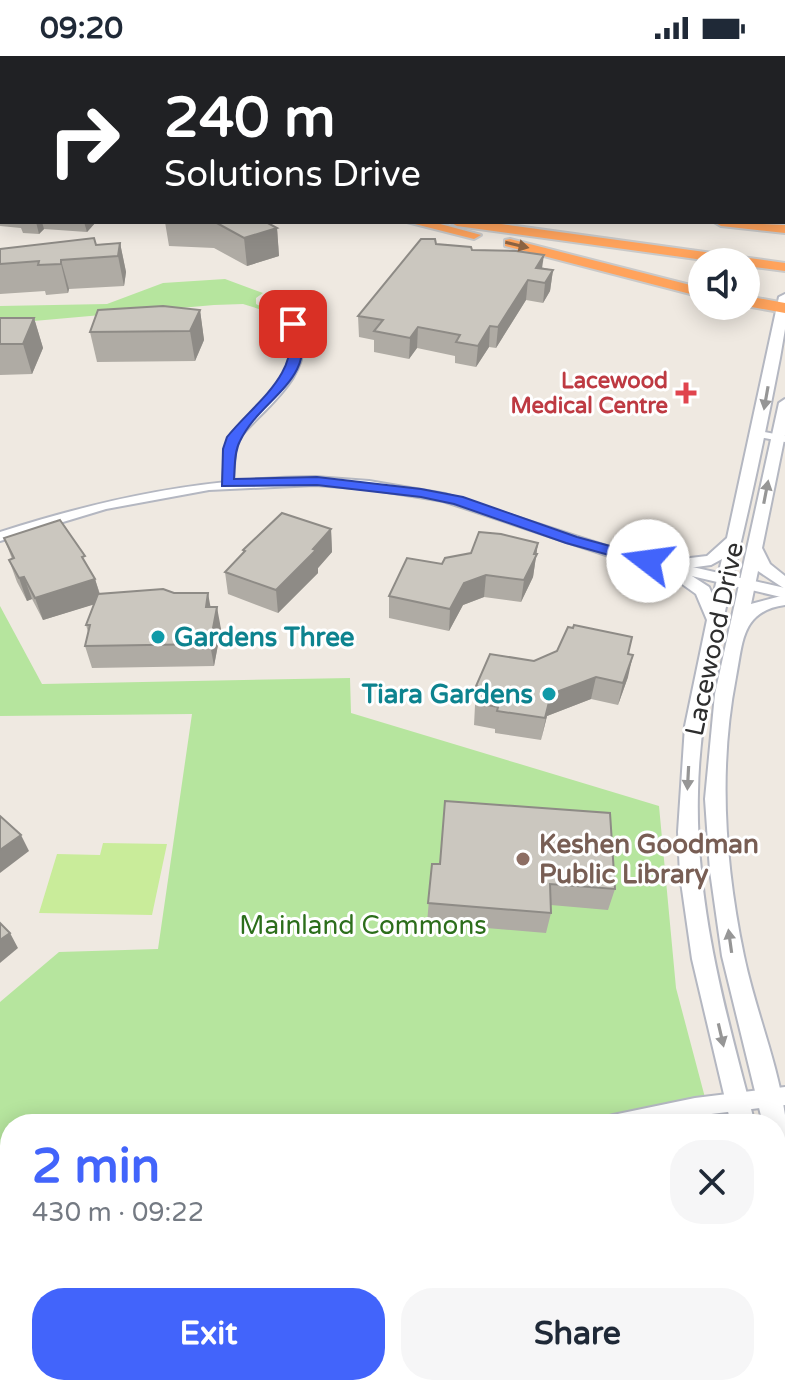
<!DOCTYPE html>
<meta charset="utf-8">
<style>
body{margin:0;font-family:"Varela Round",sans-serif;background:#f6f6f7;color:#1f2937;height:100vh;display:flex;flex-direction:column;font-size:30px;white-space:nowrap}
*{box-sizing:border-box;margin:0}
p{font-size:26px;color:#747a83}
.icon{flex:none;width:44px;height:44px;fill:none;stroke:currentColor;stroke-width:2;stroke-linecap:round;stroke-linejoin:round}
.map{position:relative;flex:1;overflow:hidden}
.side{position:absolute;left:0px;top:1058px;width:786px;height:282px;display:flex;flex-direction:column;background:#fff;border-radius:32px 32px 0 0;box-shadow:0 4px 20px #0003}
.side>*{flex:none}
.banner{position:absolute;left:0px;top:0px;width:786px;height:168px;box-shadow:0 4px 20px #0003;background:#202124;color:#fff;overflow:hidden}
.buttons{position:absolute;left:688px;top:192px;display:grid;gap:16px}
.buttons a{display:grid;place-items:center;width:72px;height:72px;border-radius:50%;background:#fff;box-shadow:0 4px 20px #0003;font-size:40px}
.pin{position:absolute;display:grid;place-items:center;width:68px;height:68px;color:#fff;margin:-34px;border-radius:16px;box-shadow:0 4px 12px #0006}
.me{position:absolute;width:88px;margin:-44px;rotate:285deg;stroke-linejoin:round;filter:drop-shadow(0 0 6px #0008)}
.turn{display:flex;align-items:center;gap:28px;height:168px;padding:0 32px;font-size:36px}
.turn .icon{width:104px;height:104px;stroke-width:2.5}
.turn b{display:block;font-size:56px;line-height:68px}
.round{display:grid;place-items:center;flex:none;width:84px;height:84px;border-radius:32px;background:#f6f6f7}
.head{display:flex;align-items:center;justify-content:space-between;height:136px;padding:0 32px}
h1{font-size:48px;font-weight:700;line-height:60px;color:#4264fb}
.action{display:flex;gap:16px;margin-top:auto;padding:16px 32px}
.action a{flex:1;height:92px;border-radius:32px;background:#4264fb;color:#fff;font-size:32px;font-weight:700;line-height:92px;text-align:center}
.action a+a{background:#f6f6f7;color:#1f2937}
.status{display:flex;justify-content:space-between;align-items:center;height:56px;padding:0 40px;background:#fff;direction:ltr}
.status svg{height:22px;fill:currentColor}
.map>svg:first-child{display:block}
.green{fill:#b6e59e}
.pitch{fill:#c9ec9a}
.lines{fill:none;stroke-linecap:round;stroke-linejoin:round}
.minor-casing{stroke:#b4b7c1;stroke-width:4}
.tertiary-casing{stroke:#b4b7c1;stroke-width:4}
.secondary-casing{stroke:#b4b7c1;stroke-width:4}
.motorway-casing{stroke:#c9c9c9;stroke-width:4}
.minor{fill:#fff;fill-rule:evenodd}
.tertiary{fill:#fff;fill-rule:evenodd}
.secondary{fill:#fff;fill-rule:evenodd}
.motorway{fill:#ffa35c;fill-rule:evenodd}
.wall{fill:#afaba4}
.shaded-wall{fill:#8e8b86}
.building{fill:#cbc7bf;stroke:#8e8b86;stroke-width:2}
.oneway{fill:#8c6343}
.oneway2{fill:#969696}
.route{fill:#4264fb;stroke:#2b41a3;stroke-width:2}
.health-dot{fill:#e0444e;stroke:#fff;stroke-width:3}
.culture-dot{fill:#0f9aa8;stroke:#fff;stroke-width:3}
.education-dot{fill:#8d6e63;stroke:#fff;stroke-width:3}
.labels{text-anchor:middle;stroke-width:6;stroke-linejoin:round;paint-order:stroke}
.far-health-label{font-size:22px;font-weight:bold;fill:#be3a42;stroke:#fff;text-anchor:end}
.culture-label{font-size:26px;font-weight:bold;fill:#0d838f;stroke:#fff;text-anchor:start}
.street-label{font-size:26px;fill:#2e2e2e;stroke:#fff}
.education-label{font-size:26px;font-weight:bold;fill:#785e54;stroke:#fff;text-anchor:start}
.park-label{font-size:26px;fill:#2c6e1b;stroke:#fff}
</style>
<div class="status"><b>09:20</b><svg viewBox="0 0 49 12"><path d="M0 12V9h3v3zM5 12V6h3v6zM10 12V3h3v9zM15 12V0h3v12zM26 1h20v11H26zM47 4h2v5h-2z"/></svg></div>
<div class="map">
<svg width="785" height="1339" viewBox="0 0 785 1339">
<rect width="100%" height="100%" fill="#efe9e1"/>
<g class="green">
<polygon points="225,223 263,237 256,242 256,248 278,259 243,248 214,249 0,268 0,250 107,248 163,227"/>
<polygon points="0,550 42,628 350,622 351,657 659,750 676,932 712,1068 10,1068 10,1330 776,1330 776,1258 785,1281 785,1339 0,1339 0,946 59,896 158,893 192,658 0,660"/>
</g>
<polygon class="pitch" points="103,787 167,788 152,859 39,857 57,798 100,799"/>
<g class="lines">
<defs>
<g id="minor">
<path d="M277,242H283C289,253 297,264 301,276C314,319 262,354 239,382L235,393L233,427L231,429H223L225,393L229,381C251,352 303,320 292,278C289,266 281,255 276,244Z"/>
<polygon points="759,375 785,380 785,386 755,380 754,378"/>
<polygon points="785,1031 785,1049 695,1060 658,1068 604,1068 606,1061 613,1059 695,1042"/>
<polygon points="10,1249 10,1271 0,1276 0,1254"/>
<polygon points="10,1308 10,1330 12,1330 0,1336 0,1313"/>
</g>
<g id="tertiary">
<polygon points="149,0 179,0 182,2 152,2"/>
<polygon points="203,0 397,0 401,2 207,2"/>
<rect x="784" y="54" width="1" height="5"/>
<path d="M315,421L369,425L445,438L622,495L785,532V542L615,502L443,445L369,433L315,429L209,434L106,453L0,485V476C106,442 204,422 315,421Z"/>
</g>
<g id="secondary">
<path d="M785,238V273L780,302C766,374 751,445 734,515C718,588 699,661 698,736C695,849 726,959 755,1068H731L692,903L680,819L678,776L685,670L707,564L696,538L657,510L665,505L707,500L727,482L779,241ZM722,503L713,540L709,531L681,513L711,509Z"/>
<path d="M785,343V379L762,492L770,508L785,520V533L758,515L751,548L785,539V549C741,555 743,586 736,621C718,713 725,809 744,900C755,953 777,1005 785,1059C785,1074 785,1092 785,1107L776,1103V1068H763L722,900L710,815L705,743L715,638L779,347Z"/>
<polygon points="776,1154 785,1158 785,1206 776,1202"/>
</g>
<g id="motorway">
<rect x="0" y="114" width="2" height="8"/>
<polygon points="407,166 433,166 481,179 474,183"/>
<polygon points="450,166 487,166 785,207 785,215 746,210 746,206 718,206 457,170"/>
<polygon points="714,166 785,169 785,177 721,170"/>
<polygon points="510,183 702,232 702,241 505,190 505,184"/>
<polygon points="746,240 785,247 785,257 746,250"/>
</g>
</defs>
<use href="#minor" class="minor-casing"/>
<use href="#tertiary" class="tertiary-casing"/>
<use href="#secondary" class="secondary-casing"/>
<use href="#motorway" class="motorway-casing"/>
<use href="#minor" class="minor"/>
<use href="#tertiary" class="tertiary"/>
<use href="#secondary" class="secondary"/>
<use href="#motorway" class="motorway"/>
</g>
<g class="wall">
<polygon points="0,130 2,130 2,166 96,166 87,176 44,173 39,178 23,177 21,172 0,170"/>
<polygon points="165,166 266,166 277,172 279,200 247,210 214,192 169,190"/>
<polygon points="120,187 126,216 124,230 69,233 68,237 46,239 45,235 0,238 0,193"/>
<polygon points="436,188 472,194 553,214 550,235 543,247 526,244 496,292 489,291 476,311 455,307 455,300 417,292 409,303 374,296 374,284 359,281 358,260"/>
<polygon points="200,254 204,284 195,305 97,306 90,276"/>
<polygon points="0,262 34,262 43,292 32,318 0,319"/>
<polygon points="331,473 332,496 318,512 318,517 278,557 228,538 225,516 243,497 243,494"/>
<polygon points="4,482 88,511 95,523 100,538 211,551 221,573 214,610 92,612 85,590 88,576 86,569 94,548 43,564 32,543 27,545 17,526 9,504 12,503"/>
<polygon points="538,487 533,521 521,546 484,541 463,549 449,575 389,562 389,540 442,508"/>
<polygon points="628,598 628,621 618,649 591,643 547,660 541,684 495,677 495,673 474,669 476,630 534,605"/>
<polygon points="432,808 615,833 608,854 551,849 551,857 546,877 427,867"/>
</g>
<g class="shaded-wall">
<polygon points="36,166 42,166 44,173 39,178"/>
<polygon points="84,166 96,166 87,176"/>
<polygon points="277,172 279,200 247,210 244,182"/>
<polygon points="120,187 126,216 124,230 118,200"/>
<polygon points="544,199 541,219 536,212"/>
<polygon points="61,204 69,233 68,237 61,208"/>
<polygon points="553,214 550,235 543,247 545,227"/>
<polygon points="528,224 526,244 496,292 498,271"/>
<polygon points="200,254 204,284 195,305 190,275"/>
<polygon points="34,262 43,292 32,318 23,288"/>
<polygon points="490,270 489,291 476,311 478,290"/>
<polygon points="418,271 417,292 409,303 410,282"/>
<polygon points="331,473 332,496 318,512 318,517 278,557 276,534"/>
<polygon points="538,487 533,521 521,546 524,524"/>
<polygon points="486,519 484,541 463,549 449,575 450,553 464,527"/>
<polygon points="24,521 32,543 27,545 19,522"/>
<polygon points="95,523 102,546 43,564 35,542"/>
<polygon points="208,537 212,559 206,551"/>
<polygon points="217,551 221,573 214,610 210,588"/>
<polygon points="633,599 628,621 618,649 623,627"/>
<polygon points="596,621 591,643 547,660 541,684 551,638"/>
<polygon points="21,779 29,795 0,817 0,794"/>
<polygon points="10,877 18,892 0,907 0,884"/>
</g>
<g class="building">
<rect x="0" y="130" width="2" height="13"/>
<polygon points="215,166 266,166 277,172 244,182"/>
<polygon points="94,182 96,189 120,187 118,200 61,204 61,208 38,209 39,205 0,208 0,193"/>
<polygon points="421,183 435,183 436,188 471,191 472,194 516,195 544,199 536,212 553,214 545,227 528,224 498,271 490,270 478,290 456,286 460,279 418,271 410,282 374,275 383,264 358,260"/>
<polygon points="163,250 200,254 190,275 90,276 98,254"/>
<polygon points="0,262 34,262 23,288 0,288"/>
<polygon points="282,457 331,473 313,493 316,494 276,534 225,516 245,495 243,494"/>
<polygon points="60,464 85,500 82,501 95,523 35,542 24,521 19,522 9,504 14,502 4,482"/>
<polygon points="479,476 501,478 538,487 534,498 537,498 524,524 486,519 464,527 450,553 389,540 407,502 442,508 445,502 471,497"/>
<polygon points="163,533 174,537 208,537 206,551 217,551 210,588 85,590 90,569 86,569 98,538"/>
<polygon points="574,569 632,581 628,598 633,599 623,627 596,621 551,638 545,662 497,655 498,651 476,647 480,631 476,630 490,598 534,605 557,595 568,571 573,572"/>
<polygon points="445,745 610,757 615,833 550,828 551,857 428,847 432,808 440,808"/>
<polygon points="0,760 21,779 0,794"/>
<polygon points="0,867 10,877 0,884"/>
<polygon points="388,1330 706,1330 710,1339 364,1339"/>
</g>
<defs><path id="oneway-solid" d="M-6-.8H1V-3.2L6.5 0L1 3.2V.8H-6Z" transform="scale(2)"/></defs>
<use class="oneway" href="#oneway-solid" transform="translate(517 189) rotate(13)"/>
<g class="oneway2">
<use href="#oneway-solid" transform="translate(766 342) rotate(100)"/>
<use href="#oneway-solid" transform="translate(766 436) rotate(-79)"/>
<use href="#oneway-solid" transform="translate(688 722) rotate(93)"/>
<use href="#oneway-solid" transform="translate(730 885) rotate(-98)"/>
<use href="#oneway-solid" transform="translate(721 979) rotate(77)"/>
</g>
<path class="route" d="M293,264L299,268C318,325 260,342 240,385C234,396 235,411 234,423L317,421L421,433L463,441L577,481L654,502V509L648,510L566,487L454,448L421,441L317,429L222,430L223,393L227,381C255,346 303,317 287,268Z"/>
<path class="health-dot" d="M682 325h8v8h8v8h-8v8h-8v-8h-8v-8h8z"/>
<g class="culture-dot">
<circle cx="158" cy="581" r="8"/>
<circle cx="549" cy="638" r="8"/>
</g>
<circle class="education-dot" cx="523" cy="803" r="8"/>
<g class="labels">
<g class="far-health-label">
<text x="668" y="332">Lacewood<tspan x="668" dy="25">Medical Centre</tspan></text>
</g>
<g class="culture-label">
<text x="174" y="590">Gardens Three</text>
<text x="533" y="647" text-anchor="end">Tiara Gardens</text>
</g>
<g class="street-label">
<text transform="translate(714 583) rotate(-78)" y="9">Lacewood Drive</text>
</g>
<g class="education-label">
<text x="539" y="797">Keshen Goodman<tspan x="539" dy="30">Public Library</tspan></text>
</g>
<g class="park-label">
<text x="363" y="878">Mainland Commons</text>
</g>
</g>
</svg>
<div class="buttons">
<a><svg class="icon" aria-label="sound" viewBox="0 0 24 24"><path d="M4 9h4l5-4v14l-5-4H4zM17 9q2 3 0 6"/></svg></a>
</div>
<div class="pin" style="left:293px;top:268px;background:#d93025"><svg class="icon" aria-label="arrive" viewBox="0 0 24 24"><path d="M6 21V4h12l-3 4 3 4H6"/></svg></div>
<svg class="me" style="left:648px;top:505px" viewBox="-20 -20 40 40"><circle r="19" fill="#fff"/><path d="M0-13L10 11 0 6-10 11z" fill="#4264fb"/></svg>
<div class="banner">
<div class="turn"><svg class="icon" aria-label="right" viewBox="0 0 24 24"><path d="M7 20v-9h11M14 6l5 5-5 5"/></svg><div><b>240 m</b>Solutions Drive</div></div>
</div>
<section class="side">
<div class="head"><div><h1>2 min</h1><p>430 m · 09:22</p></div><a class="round"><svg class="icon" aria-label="close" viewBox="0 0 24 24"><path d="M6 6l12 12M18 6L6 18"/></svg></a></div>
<div class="action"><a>Exit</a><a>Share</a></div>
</section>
</div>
